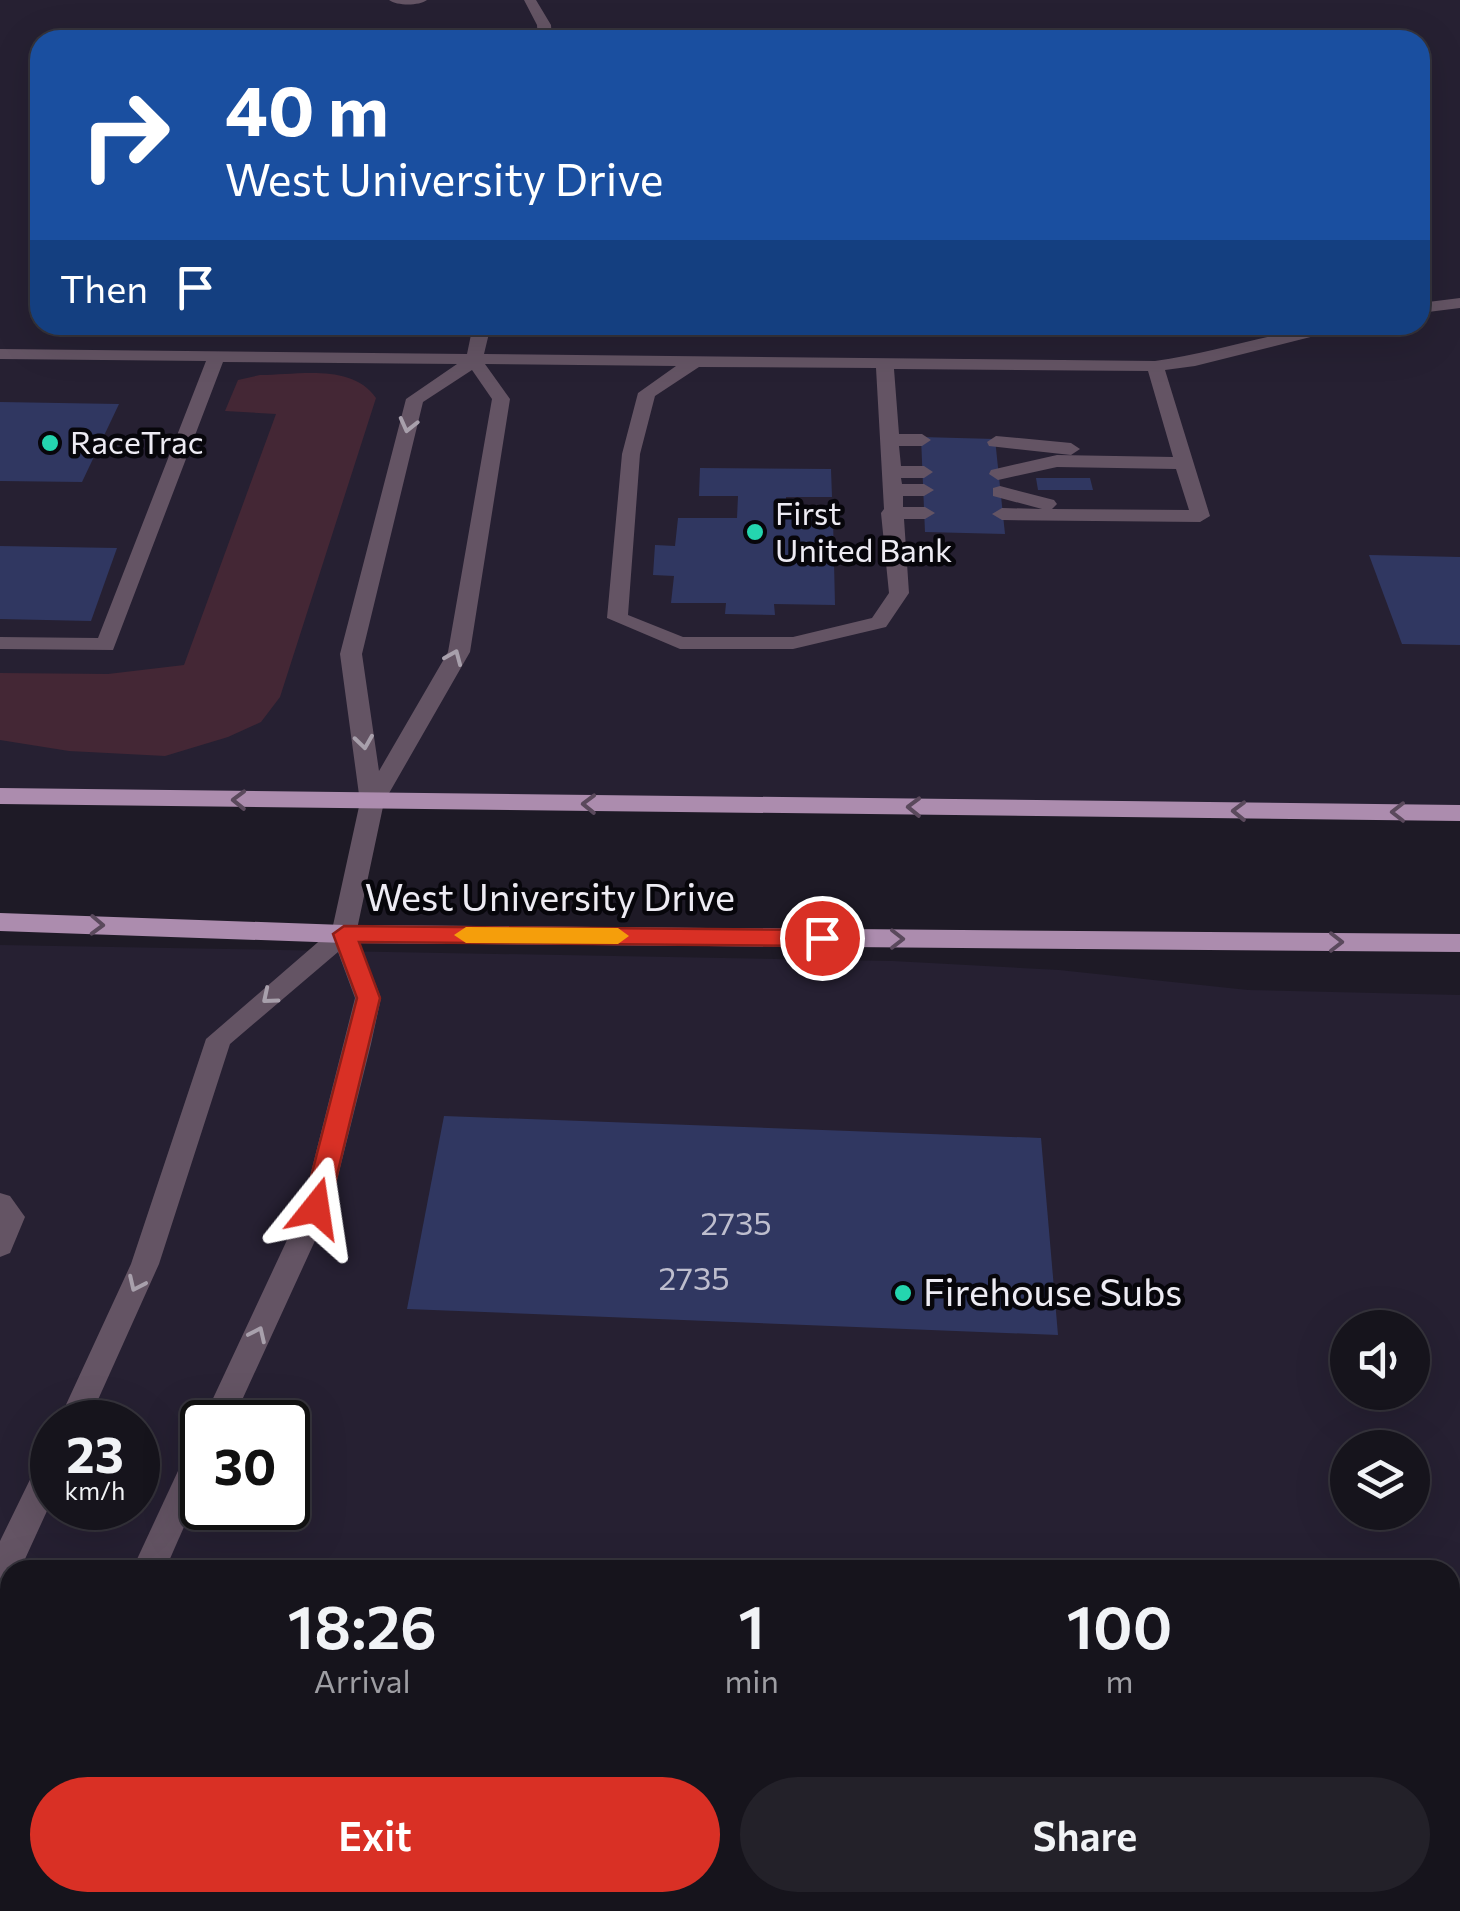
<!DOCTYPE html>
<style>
body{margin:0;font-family:Commissioner,sans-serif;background:#232129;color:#f1f3f6;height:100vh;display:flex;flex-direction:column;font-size:38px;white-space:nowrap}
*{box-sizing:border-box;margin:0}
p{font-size:32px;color:#9e9ea3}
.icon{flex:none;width:55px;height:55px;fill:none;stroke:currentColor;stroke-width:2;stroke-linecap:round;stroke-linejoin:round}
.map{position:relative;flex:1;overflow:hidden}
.details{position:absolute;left:0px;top:1560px;width:1460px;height:352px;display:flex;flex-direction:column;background:#16141c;border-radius:30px 30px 0 0;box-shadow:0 10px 40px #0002,0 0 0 2px #35333b}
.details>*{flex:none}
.banner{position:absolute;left:30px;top:30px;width:1400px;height:305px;border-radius:30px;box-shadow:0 10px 40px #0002,0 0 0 2px #35333b;background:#1a4fa0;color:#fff;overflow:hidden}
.controls{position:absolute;left:1330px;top:1310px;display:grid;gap:20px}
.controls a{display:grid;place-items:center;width:100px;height:100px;border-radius:50%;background:#16141c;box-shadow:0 10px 40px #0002,0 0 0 2px #35333b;font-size:50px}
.speed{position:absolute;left:30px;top:1400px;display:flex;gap:20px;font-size:50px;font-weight:700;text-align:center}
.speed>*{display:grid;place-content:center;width:130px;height:130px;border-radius:50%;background:#16141c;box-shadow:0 10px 40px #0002,0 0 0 2px #35333b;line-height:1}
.speed small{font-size:25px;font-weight:400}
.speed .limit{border:5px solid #111;border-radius:15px;background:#fff;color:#111}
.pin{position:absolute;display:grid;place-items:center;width:85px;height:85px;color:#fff;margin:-42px;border:5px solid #fff;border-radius:50%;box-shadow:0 2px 10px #0007}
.me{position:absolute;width:110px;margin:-55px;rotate:15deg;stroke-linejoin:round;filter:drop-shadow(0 0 8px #0008)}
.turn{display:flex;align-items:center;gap:35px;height:210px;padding:0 30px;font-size:45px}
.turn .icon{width:130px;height:130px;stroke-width:2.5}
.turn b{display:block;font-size:70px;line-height:85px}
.then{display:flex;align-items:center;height:95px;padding:0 30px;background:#0003;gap:20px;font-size:38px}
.eta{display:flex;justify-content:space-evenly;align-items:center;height:170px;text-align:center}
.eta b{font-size:60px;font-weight:600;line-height:70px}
.button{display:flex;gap:20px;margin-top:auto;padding:20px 30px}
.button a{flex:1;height:115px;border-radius:60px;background:#d93025;color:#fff;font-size:40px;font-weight:600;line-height:115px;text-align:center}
.button a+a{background:#232129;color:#f1f3f6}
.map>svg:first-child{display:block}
.built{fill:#262032;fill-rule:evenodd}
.green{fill:#442735}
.building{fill:#303761}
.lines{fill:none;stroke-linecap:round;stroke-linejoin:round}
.service{fill:#645464;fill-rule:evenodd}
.minor{fill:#645464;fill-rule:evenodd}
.primary{fill:#ac8cae;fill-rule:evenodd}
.oneway{stroke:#a8a0ac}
.oneway2{stroke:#5a495c}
.route{fill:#d93025;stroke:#8d1f18;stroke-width:2.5}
.slow{fill:#f59e0b}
.poi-dot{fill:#24d5af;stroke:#07060b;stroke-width:4}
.labels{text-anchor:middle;stroke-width:9;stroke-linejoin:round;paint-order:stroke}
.far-poi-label{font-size:32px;fill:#edebf3;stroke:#07060b;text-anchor:start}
.number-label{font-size:32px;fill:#bebece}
.street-label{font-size:38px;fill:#edebf3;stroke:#07060b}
.poi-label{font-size:38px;fill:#edebf3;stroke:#07060b;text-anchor:start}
</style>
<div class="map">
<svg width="1460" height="1911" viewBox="0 0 1460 1911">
<rect width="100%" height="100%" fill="#1e1a26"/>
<g class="built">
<path d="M0,0H1460V813L0,796ZM40,40H1420V325H40Z"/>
<path d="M0,945L893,961L1059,970L1248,990L1460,995V1911H0ZM1348,1328H1412V1392H1348ZM52,1422H138V1508H52ZM202,1422H288V1508H202ZM1348,1448H1412V1512H1348ZM10,1570H1450V1902H10Z"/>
</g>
<path class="green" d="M260,375C298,375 352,363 376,398L280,697L261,722L228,737L165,756L69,751L0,740V673L108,674L184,665L276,414L225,411L238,380Z"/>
<g class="building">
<polygon points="0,402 119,404 82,482 0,481"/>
<polygon points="921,437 995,439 1005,534 925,532"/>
<polygon points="700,468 831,469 832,497 786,497 786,519 833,519 835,605 774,604 775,615 725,614 726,603 671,603 674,576 653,575 655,545 675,546 678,518 737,518 738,496 699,496"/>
<polygon points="1036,478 1090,478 1093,490 1038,490"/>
<polygon points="0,546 117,548 91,621 0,619"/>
<polygon points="1369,555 1460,557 1460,645 1402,644"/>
<polygon points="444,1116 1041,1138 1058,1335 407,1309"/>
</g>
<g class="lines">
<g class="service">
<path d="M389,0H427C419,6 397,6 389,0Z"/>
<polygon points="524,0 536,0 551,25 552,40 538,40 537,25"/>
<polygon points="1460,298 1460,308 1420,313 1420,303"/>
<path d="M473,325H491L484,354L1155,361C1223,352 1289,325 1358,325L1195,366L1165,370L1210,516L1200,522L1002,520L992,514L1002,508L1042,509L993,496V488L1000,486L1054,500L1057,504L1052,509L1189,510L1176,469L1057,467L998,480L989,474L991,470L1057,455L1173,457L1148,371L894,369L899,434H922L931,440L922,446H899L901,466H924L933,472L924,478H901L902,484H924L934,490L924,496H903V507H925L935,513L925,519H904L909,593L886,627L793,649H680L607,618L622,454L638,393L676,366L485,364L510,399L470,652L384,802L372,810L360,802L340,654L406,399L457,364L223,362L113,650L0,649V637L98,638L206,361L0,359V349L467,354ZM699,367L876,368L884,509L881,513L889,593L872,618L793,637H683L628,615L640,454L655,396ZM472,370L492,399L448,652L379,771L362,654L423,402Z"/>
<polygon points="996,436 1071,443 1080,449 1071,455 989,446 987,442"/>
<polygon points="0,1193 10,1196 25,1217 10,1253 0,1257"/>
<polygon points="1450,1626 1460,1630 1460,1689 1450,1685"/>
<rect x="1450" y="1822" width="10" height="36"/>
<polygon points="1232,1902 1279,1902 1276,1911 1228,1911"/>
</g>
<g class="minor">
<polygon points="372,794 384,802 356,934 381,998 371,1044 330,1208 232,1422 202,1422 302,1208 355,998 338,952 230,1044 159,1264 88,1422 58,1422 131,1264 206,1039 332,930 360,802"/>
<polygon points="202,1439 202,1486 165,1570 132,1570 191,1443"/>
<polygon points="52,1453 52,1500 20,1570 10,1570 10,1588 0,1591 0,1541 41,1457"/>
<polygon points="1460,1613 1460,1645 1450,1646 1450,1614"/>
<polygon points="10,1850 12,1902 0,1907 0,1854"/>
<polygon points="776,1902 824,1902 821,1911 772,1911"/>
</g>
<g class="primary">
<polygon points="0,788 1460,805 1460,821 0,804"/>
<polygon points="0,913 344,925 1460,934 1460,952 344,943 0,931"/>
</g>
</g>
<defs><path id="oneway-chevron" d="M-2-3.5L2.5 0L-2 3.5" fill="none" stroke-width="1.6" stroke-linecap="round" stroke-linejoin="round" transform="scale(2.5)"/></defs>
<g class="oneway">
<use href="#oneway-chevron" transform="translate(408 425) rotate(104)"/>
<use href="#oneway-chevron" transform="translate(454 657) rotate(-67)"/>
<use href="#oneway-chevron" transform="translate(364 742) rotate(82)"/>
<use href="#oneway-chevron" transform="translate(269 997) rotate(140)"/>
<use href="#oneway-chevron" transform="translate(136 1284) rotate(115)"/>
<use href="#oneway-chevron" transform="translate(258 1334) rotate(-65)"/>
</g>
<g class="oneway2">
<use href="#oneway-chevron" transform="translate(239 800) rotate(-179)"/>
<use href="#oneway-chevron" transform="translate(589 804) rotate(-179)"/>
<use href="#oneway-chevron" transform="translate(914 807) rotate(-179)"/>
<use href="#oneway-chevron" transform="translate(1239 811) rotate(-179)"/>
<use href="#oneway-chevron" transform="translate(1398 812) rotate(-180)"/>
<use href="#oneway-chevron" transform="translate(97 925) rotate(2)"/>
<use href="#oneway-chevron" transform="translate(897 939)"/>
<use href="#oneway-chevron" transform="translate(1336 942)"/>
</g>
<polygon class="route" points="344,926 822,930 833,938 822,946 359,942 380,998 329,1208 325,1216 316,1219 307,1216 303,1208 357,998 333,934"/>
<polygon class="slow" points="466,927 618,928 629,936 618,944 466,943 454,935"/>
<g class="poi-dot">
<circle cx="50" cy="443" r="10"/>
<circle cx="755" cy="532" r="10"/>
<circle cx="903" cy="1293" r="10"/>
</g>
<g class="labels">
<g class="far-poi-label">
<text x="70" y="454">RaceTrac</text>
<text x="775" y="525">First<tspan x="775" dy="37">United Bank</tspan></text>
</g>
<g class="number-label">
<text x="736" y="1235">2735</text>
<text x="694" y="1290">2735</text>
</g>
<g class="street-label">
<text x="550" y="911">West University Drive</text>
</g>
<g class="poi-label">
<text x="923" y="1306">Firehouse Subs</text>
</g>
</g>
</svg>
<div class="controls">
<a><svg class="icon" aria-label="sound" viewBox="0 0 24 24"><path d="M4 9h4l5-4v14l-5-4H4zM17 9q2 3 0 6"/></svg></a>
<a><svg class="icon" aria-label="layers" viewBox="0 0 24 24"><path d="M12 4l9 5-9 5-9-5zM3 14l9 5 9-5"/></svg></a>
</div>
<div class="speed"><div>23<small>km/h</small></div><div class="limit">30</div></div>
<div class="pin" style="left:822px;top:938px;background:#d93025"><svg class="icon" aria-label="arrive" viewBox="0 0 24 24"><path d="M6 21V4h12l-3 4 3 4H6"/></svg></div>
<svg class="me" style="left:316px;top:1208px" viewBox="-20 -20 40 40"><path d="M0-17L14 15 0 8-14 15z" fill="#d93025" stroke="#fff" stroke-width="4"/></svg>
<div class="banner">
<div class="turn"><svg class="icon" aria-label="right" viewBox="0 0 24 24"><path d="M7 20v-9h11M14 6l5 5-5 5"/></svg><div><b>40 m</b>West University Drive</div></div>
<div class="then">Then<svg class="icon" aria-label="arrive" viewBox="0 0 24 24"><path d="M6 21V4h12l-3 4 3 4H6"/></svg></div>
</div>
<section class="details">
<div class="eta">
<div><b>18:26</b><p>Arrival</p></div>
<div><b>1</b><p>min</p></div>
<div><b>100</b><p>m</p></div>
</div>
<div class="button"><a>Exit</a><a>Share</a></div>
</section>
</div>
